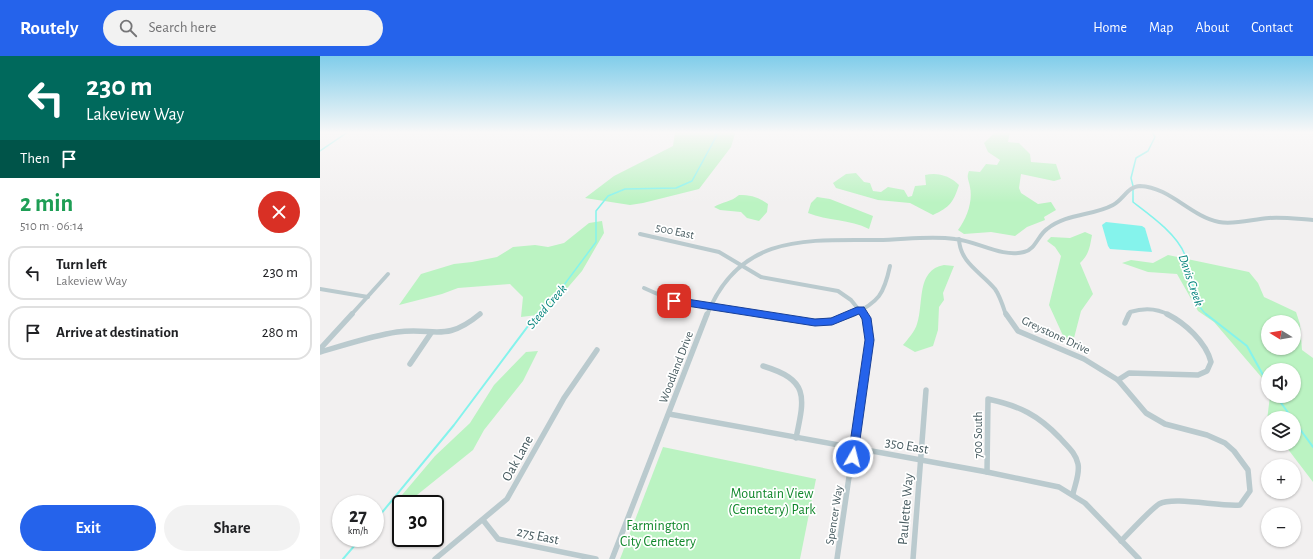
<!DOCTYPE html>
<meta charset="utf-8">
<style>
body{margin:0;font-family:"Alegreya Sans",sans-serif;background:#f2f2f2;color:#202124;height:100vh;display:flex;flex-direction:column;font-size:15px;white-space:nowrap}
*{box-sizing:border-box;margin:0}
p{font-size:13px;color:#757577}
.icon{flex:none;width:22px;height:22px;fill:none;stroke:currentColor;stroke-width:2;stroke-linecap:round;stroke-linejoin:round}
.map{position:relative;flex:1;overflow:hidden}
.panel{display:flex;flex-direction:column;background:#fff;width:320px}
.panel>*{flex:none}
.guide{background:#00695c;color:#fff;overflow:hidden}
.needle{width:26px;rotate:281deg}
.fabs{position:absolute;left:941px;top:259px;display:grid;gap:8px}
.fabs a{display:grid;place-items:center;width:40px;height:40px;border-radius:50%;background:#fff;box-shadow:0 1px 3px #0004;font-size:20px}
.speed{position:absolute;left:12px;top:439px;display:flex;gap:8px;font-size:20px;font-weight:700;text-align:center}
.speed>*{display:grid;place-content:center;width:52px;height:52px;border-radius:50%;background:#fff;box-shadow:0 1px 3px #0004;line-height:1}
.speed small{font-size:10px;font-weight:400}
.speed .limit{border:2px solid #111;border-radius:6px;background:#fff;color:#111}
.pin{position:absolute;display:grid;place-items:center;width:34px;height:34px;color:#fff;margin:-17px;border-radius:8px;box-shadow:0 2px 6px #0006}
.me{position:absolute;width:44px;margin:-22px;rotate:8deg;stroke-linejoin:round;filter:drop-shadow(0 0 3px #0008)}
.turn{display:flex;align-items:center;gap:14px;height:84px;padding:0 20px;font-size:18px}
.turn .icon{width:52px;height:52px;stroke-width:2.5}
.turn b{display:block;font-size:28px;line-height:34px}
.then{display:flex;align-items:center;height:38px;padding:0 20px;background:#0003;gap:8px;font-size:15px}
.round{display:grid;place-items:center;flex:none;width:42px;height:42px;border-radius:21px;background:#f2f2f2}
.headline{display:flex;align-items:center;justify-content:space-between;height:68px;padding:0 20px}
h1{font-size:24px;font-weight:700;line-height:30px;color:#1e9e55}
.action{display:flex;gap:8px;margin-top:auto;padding:8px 20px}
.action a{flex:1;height:46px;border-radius:24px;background:#2563eb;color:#fff;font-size:16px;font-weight:700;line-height:46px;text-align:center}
.action a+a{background:#f2f2f2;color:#202124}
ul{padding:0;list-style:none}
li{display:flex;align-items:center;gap:12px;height:54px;margin:0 8px 6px;padding:0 12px;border:2px solid #e0e0e0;border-radius:16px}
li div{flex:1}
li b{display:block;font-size:15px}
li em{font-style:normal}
header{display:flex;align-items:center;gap:24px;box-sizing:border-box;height:56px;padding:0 20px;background:#2563eb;color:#fff}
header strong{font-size:19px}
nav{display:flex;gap:22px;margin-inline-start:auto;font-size:14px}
.search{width:280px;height:36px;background:#f2f2f2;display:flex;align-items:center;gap:10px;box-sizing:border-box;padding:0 14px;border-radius:22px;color:#757577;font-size:15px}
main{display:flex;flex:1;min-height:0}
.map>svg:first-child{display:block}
.green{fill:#bbf3c2;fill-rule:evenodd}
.water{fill:#85f3ec}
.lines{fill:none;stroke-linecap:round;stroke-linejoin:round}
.stream-far1{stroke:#85f3ec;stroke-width:1.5}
.stream{stroke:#85f3ec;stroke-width:2}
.minor-far1{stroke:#bacace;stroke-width:4}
.minor{stroke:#bacace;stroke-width:5.5}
.route{fill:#2563eb;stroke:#184099}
.labels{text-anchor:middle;stroke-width:3.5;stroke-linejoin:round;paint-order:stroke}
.street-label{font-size:12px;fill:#465a5f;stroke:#fff}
.water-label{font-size:13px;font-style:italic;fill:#06857d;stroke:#fff}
.near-street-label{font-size:14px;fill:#465a5f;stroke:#fff}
.near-park-label{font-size:14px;fill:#10872b;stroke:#fff}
</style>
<header>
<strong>Routely</strong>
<div class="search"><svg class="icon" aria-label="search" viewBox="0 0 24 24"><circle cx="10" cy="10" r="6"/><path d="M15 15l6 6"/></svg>Search here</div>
<nav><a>Home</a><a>Map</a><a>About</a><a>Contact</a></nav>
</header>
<main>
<section class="panel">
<div class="guide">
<div class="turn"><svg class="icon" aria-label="left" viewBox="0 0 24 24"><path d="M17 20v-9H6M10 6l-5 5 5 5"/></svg><div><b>230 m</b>Lakeview Way</div></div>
<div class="then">Then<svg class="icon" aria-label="arrive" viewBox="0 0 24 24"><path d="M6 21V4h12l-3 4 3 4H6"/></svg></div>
</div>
<div class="headline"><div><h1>2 min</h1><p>510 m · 06:14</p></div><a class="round" style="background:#d93025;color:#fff"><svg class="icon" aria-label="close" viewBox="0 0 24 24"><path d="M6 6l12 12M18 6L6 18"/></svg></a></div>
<ul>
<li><svg class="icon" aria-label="left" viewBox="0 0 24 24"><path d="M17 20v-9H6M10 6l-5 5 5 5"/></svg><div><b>Turn left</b><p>Lakeview Way</p></div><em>230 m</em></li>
<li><svg class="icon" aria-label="arrive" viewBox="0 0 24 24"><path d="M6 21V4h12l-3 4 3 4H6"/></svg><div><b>Arrive at destination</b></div><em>280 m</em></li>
</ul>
<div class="action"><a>Exit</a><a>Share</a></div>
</section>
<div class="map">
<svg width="993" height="503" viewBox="0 0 993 503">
<rect width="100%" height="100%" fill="#f2f0f0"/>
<g class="green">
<polygon points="355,76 415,76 415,78 411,91 379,133 323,147 310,149 265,142 294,120 353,90"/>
<path d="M675,76H690L688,86L699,87L710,98L711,106L736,108L741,123L734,125L701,118L699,132L701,137L718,148L731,146L736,154L724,161L725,164L707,171L695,180L671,176L644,178L638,174C647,162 653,145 650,131C649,124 646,122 649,115L660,116L666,108L677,109L680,104L668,96L664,87Z"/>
<path d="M536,117L544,126L550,127L553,135L561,136L568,131L584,134L588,141L592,140L595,130L606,129L605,119C618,116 630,120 639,129C633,147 630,151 613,159L590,147L558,144L516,132L513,127L526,118Z"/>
<path d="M419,139C431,139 438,141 448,148L447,156L439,165L427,162L421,156L400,154L394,151C402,146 411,146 419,139Z"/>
<path d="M497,141L510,143L553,160L549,173C530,163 507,165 488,157L491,147Z"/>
<polygon points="282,165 284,177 262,215 225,258 201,261 203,241 190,228 138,232 122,238 79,249 101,218 134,208 152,206 177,201 193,191 215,189 228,191 244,187 269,167"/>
<path d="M765,176L772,179C770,190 769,199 760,207L773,238L761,255L754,282L745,284L729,249L741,200L735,191L727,185L731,181L750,182Z"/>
<path d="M848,199L929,216L938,227L944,241L976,256L980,268L982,294L993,302V426L964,388H974V362H948V366L947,364L950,340H974V314H948V333L943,323L894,266L878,255L857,218L828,216L802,207L811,204L833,207ZM948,266H974V292H948Z"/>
<path d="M624,209L634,210L623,237L624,244L619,251L618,274L613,290L595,296L583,289C588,283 595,275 597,268C604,247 596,214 624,209Z"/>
<polygon points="218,295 203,325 164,374 153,394 92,443 82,439 115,400 150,367 174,329 206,296"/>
<polygon points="343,391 496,423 480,503 300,503"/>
</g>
<polygon class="water" points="786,166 822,170 825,172 832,196 790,193 788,190 782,169"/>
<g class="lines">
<g class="stream-far1">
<polyline points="0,95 28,76"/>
<polyline points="813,130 811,122 816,102 828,95 835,81 832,76"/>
<path d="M813,134V146C830,159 857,178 865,199C873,218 870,245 887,259"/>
<polyline points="216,259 244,229 276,186 276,155 288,140 305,133 356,132 372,125 397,79 394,76"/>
</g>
<g class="stream">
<polyline points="886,258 927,290 948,328"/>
<polyline points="956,340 972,362"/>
<polyline points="974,365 993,391"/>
<polyline points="55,465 134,369 217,258"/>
<polyline points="23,503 41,482"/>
</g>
<g class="minor-far1">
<polyline points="320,178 399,196 441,221 518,235 531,244 543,259"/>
<path d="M639,183C640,207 661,216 675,233C680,240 683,250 686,259"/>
<path d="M324,232C361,250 400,253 440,259"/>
<polyline points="0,233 48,241"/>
<polyline points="31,259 68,218"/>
<path d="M387,259C419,178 486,184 558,184C583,184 609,179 635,183C657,185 682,202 704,196C716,193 718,179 727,173C747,157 773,160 793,149C803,144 808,130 820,130C850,131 870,160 899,166C915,169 933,163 949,162C964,161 978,163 993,164"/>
<path d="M532,259C559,246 564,238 570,210"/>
<path d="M809,259L810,256C823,252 837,252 849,259"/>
</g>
<g class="minor">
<path d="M434,258C469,263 500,272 534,258"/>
<path d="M686,258L698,275L764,303L798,324L826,357L845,368L887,379L905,387L914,395L928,414L930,435L920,449C900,451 854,440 839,448C831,453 809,477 801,485"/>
<polyline points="805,267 809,258"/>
<polyline points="0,293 32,258"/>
<path d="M0,296C25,289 51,280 77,276C115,271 125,287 160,258"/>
<polyline points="90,308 111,277"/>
<path d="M443,310C489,324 485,340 476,382"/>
<path d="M798,324L809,317L878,319L887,315L891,306C886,286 865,267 847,258"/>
<polyline points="349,358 667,416 739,431 765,447 819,503"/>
<path d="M667,416L668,343C700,350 718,359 740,382C747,390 756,397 758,408C760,418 755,428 753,438"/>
<polyline points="163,464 178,483 276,503"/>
<polyline points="115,503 187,443 244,342 277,294"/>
<polyline points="292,503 387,258"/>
<polyline points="517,503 549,284 547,268 542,258"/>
<polyline points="593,503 606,334"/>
</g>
</g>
<linearGradient id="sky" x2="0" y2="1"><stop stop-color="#80cdea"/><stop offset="0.52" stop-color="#f9f8f8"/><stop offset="1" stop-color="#f9f8f8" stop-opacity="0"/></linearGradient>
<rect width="993" height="147" fill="url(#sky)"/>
<polygon class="route" points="354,241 495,263 511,262 537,251 544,251 551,262 554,284 537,405 533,406 529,405 528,401 545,284 542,263 539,258 512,269 495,270 354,248 349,245"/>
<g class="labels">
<g class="street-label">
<text transform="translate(355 175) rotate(12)" y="4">500 East</text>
<text transform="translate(736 279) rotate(25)" y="4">Greystone Drive</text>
<text transform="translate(356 311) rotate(-69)" y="4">Woodland Drive</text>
<text transform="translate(658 379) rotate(-90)" y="4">700 South</text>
<text transform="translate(514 459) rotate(-81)" y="4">Spencer Way</text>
</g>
<g class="water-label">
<text transform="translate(872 224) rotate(71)" y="5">Davis Creek</text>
<text transform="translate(226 250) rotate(-49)" y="5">Steed Creek</text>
</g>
<g class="near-street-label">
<text transform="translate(587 389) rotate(10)" y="5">350 East</text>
<text transform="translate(197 402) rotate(-61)" y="5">Oak Lane</text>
<text transform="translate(585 453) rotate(-85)" y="5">Paulette Way</text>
<text transform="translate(218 479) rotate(12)" y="5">275 East</text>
</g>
<g class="near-park-label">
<text x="452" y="442">Mountain View<tspan x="452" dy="16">(Cemetery) Park</tspan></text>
<text x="338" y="474">Farmington<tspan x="338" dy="16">City Cemetery</tspan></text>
</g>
</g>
</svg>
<div class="fabs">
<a><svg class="needle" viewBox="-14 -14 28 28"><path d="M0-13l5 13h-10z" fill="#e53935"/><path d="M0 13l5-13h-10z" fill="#757577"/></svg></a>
<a><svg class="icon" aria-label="sound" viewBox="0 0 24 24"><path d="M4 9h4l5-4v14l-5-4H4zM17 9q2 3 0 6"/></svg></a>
<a><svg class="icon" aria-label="layers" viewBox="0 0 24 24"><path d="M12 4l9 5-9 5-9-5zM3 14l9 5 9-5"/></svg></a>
<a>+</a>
<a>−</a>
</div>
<div class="speed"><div>27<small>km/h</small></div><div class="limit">30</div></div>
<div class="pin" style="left:354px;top:245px;background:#d93025"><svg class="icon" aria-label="arrive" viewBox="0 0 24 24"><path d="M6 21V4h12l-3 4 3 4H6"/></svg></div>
<svg class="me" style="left:533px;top:401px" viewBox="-20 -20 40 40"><circle r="17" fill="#2563eb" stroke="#fff" stroke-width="3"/><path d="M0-11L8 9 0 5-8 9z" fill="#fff"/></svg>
</div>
</main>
